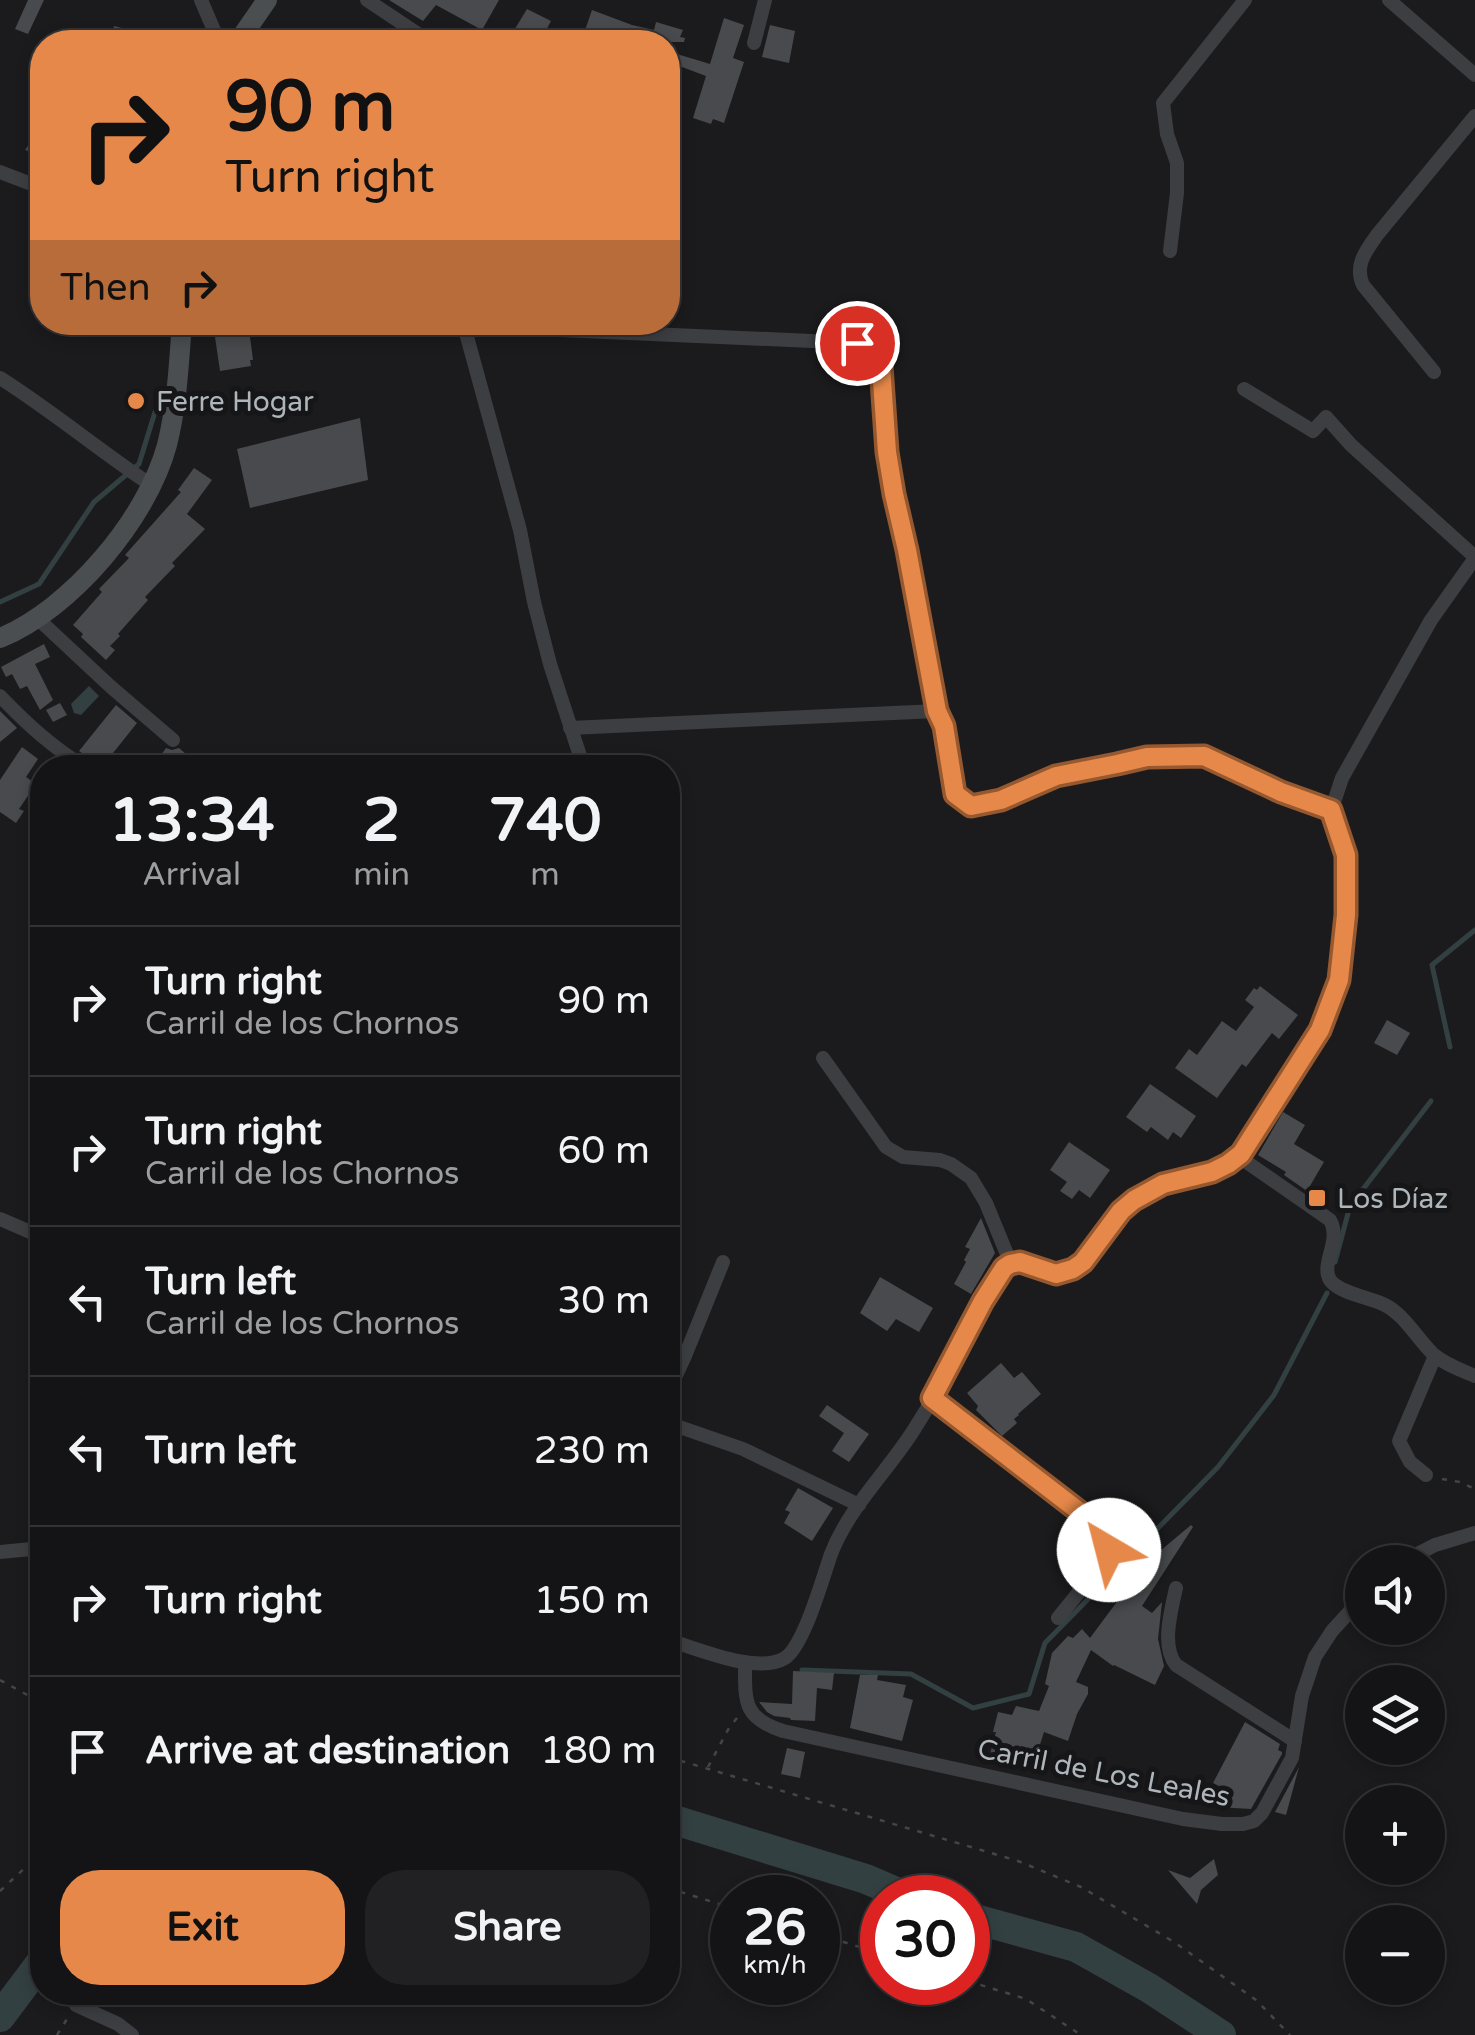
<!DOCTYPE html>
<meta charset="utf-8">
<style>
body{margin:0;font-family:"Varela Round",sans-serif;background:#212123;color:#f1f3f6;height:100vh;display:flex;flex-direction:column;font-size:38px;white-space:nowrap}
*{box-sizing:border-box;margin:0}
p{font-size:32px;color:#9d9ea1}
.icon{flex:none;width:55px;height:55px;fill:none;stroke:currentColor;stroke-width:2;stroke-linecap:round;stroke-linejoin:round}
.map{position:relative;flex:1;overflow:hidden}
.sheet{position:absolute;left:30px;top:755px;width:650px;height:1250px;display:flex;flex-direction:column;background:#141416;border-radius:40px;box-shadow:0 5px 15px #0003,0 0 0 2px #333335}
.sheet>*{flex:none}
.top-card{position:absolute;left:30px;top:30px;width:650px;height:305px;border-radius:40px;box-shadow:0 5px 15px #0003,0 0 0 2px #333335;background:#e68849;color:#111;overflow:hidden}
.fabs{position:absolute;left:1345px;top:1545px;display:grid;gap:20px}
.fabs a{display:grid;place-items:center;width:100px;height:100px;border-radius:50%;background:#141416;box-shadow:0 5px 15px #0003,0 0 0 2px #333335;font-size:50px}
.speed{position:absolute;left:710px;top:1875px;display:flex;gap:20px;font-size:50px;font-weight:700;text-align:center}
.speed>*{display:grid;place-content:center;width:130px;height:130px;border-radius:50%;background:#141416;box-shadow:0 5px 15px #0003,0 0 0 2px #333335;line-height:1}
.speed small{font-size:25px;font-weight:400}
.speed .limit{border:15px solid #d22;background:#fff;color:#111}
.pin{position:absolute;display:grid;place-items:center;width:85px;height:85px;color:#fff;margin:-42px;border:5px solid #fff;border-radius:50%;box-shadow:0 2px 10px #0007}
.me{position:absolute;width:110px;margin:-55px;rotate:323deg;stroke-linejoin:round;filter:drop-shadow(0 0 8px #0008)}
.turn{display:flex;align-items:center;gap:35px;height:210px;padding:0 30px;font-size:45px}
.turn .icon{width:130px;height:130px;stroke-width:2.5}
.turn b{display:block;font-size:70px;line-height:85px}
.then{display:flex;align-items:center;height:95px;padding:0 30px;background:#0003;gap:20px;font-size:38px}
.eta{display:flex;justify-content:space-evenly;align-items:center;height:170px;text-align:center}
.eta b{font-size:60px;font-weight:800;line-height:70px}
.cta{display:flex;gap:20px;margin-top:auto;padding:20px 30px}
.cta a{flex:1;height:115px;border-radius:40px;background:#e68849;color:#111;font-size:40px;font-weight:800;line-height:115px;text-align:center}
.cta a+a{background:#212123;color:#f1f3f6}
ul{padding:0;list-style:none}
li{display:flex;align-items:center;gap:30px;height:150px;padding:0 30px;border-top:2px solid #333335}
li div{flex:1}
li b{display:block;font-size:38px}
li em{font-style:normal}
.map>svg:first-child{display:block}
.water{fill:#334042}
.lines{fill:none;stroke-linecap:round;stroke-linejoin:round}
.stream{stroke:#334042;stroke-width:5}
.river{stroke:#334042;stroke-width:30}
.building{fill:#484a4d}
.path{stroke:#424648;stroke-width:2.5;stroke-dasharray:5 8;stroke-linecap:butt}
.minor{stroke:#3c3e42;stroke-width:14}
.secondary{stroke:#4a4e51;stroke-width:20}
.route-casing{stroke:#96582f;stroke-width:25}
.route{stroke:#e68849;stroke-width:18}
.poi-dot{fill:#e68849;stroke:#161618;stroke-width:4}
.labels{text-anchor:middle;stroke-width:10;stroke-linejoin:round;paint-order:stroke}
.poi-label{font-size:28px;fill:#aeb6bb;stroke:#161618;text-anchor:start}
.street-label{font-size:28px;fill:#aeb6bb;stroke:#161618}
</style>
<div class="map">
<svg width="1475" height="2035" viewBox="0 0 1475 2035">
<rect width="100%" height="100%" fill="#1b1b1d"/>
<polygon class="water" points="89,686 99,696 81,715 74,713 71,704"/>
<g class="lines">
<g class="stream">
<polyline points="0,602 39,584 94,502 139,464 155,412"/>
<polyline points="1450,1047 1432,965 1475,930"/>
<polyline points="1335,1262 1350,1206 1431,1101"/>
<polyline points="802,1670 911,1674 973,1708 1029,1694 1045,1643 1218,1467 1274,1395 1327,1293"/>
</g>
<g class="river">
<polyline points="668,1818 866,1879 910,1898"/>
<polyline points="968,1917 1076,1947 1149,1988 1221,2035"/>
<polyline points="0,2017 42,1961"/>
</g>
</g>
<g class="building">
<polygon points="28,0 44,0 28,34 15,29"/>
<polygon points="389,0 499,0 482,30 436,5 423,21"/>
<polygon points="527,9 551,21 540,42 507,42"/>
<polygon points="592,10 632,25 654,30 656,22 683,30 680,37 685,38 684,42 581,42"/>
<polygon points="724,18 744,25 733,58 744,62 724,123 713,119 711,124 693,118 706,76 674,64 677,54 710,64"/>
<polygon points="770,25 795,31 789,63 762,57"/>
<polygon points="114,26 160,38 160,42 110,42"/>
<polygon points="42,126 42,155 25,150"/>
<polygon points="249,329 253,360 250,360 251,366 220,371 215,337"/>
<polygon points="360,418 368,480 250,508 237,449"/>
<polygon points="194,468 212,480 187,514 205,529 172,563 175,566 145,597 148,600 118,634 120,636 110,646 115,650 106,660 81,637 83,634 73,625 102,592 99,589 129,558 125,555 181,492 178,490"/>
<polygon points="44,644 50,657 35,664 53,700 40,710 27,686 20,689 12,674 6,677 1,667"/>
<polygon points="60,703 67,715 53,722 46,710"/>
<polygon points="116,705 137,723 101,768 97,768 92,760 79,751"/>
<polygon points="0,711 17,728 0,742"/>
<polygon points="22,747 38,759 26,777 36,784 19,809 24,811 16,823 0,812 0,780"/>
<polygon points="166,748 172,750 179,748 187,755 179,768 152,768"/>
<polygon points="1260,986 1298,1015 1279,1039 1272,1033 1246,1067 1242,1064 1217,1098 1175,1068 1189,1049 1197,1055 1222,1021 1236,1031 1254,1007 1245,1000 1254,988 1257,990"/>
<polygon points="1387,1020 1410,1033 1397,1055 1374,1043"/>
<polygon points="1150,1084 1196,1116 1181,1138 1173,1132 1168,1140 1151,1127 1147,1132 1126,1117"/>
<polygon points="1283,1112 1305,1125 1294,1144 1324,1162 1307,1191 1284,1175 1286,1172 1258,1155"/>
<polygon points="1069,1142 1110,1170 1090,1198 1079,1190 1072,1199 1060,1191 1067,1182 1050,1170"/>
<polygon points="981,1218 995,1253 971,1294 954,1284 966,1262 964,1260 970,1249 965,1247"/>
<polygon points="880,1277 933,1308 919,1332 896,1319 887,1331 860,1313"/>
<polygon points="1001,1363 1014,1378 1022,1372 1041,1394 1018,1414 1019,1415 1014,1419 1017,1423 1002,1436 976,1410 978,1406 967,1393"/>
<polygon points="827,1405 869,1434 849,1462 832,1451 844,1433 819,1416"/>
<polygon points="798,1488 833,1508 812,1541 784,1523 790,1512 785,1510"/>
<polygon points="1191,1525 1193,1527 1142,1606 1152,1613 1162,1602 1158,1639 1164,1666 1155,1685 1114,1665 1113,1666 1091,1650 1076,1682 1088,1687 1088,1694 1077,1714 1068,1741 1044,1732 1037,1754 1016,1749 1012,1764 989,1758 996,1732 993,1732 998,1712 1012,1715 1016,1706 1039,1711 1049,1686 1045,1684 1052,1653 1068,1636 1073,1638 1082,1629 1090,1638 1116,1603 1158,1559 1154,1556"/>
<polygon points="793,1671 834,1673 832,1690 817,1688 815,1721 791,1720 790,1718 774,1716 767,1712 759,1702 792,1704"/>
<polygon points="860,1675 878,1675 877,1680 906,1685 903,1697 913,1700 902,1741 850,1728"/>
<polygon points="1245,1722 1280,1744 1278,1750 1282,1752 1282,1754 1251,1809 1216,1807 1218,1801 1214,1797 1219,1786 1213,1783"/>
<polygon points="787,1748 805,1752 800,1778 781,1774"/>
<polygon points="1299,1767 1286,1815 1275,1812"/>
<polygon points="1214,1859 1218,1875 1201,1890 1197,1904 1168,1870 1190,1878"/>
</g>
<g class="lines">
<g class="path">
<polyline points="1442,1479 1460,1482 1475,1489"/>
<polyline points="0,1680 42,1703"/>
<polyline points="668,1757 1018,1861 1081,1887 1174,1942 1256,2000 1290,2035"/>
<polyline points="708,1767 729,1728 737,1718"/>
<polyline points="668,1888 732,1908"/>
<polyline points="0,1891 42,1852"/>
<polyline points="818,1934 882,1954"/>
<polyline points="968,1981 1026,1999 1081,2035"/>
<polyline points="57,2035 67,2019"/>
</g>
<g class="minor">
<polyline points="201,0 219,42"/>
<polyline points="367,0 430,42"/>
<polyline points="1389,0 1475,75"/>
<polyline points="754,43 765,0"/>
<polyline points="0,172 42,188"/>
<polyline points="1170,251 1177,193 1177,163 1167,134 1163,103 1245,0"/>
<polyline points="463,322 520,530 534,602 550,664 584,768"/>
<polyline points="533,322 543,329 561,330 857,343 873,348 881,366 887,452 894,494 907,549 937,711"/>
<path d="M1434,372L1363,285C1354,265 1366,251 1377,235L1475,116"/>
<path d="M0,378C52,411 100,451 151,485"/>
<polyline points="1244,389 1313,431 1326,417 1351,445 1475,557"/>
<polyline points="36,617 111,687 173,740"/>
<path d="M0,696C28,725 52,747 86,768"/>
<polyline points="570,728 937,711 944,726 955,794 971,806 1001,799 1056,777 1147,757 1204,756 1281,792 1331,811"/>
<polyline points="823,1058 886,1147 903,1157 940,1160 951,1164 971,1178 986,1203 1011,1264"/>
<path d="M1238,1156L1330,1220C1342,1240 1320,1264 1330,1280C1338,1293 1372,1298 1385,1305C1406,1316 1417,1339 1434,1355C1446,1365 1461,1370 1475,1376"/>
<polyline points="0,1219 42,1237"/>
<polyline points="668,1392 685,1356 723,1262"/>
<path d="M932,1399L1098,1526C1106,1538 1111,1546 1105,1560L1058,1618"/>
<polyline points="668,1423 743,1449 859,1505"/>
<polyline points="1426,1475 1410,1462 1399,1441 1435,1356"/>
<polyline points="0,1552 42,1548"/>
<polyline points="1402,1562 1435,1545 1475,1533"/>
<path d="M1176,1588C1171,1611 1161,1646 1176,1665L1295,1741"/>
<path d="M668,1640C697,1648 757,1675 785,1658C804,1646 823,1577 831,1554C849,1507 889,1470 915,1428C933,1400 949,1370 963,1341C976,1316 987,1290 1004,1268C1025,1255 1042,1279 1064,1273C1094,1264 1109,1220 1134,1200C1166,1175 1211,1182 1241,1153L1320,1030L1339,980L1346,915V855L1331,811L1342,778L1431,620L1475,558"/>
<path d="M745,1663C745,1702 743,1718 783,1731L1183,1819L1222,1824H1243L1254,1821L1262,1813L1292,1758L1302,1696L1315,1657L1332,1631L1362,1598"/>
<polyline points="76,2005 118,2024 132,2035"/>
</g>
<g class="secondary">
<polyline points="238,42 267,0"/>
<path d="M0,638C71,609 147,519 167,445C177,405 179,363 182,322"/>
</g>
</g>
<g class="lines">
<defs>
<polyline id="route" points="857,343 873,348 881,366 887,452 894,494 907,550 937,711 944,726 955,794 971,806 1001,800 1056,776 1117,764 1147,757 1204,756 1281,792 1331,810 1346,855 1346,915 1339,980 1320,1030 1241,1154 1228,1164 1212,1172 1163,1184 1134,1200 1121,1211 1083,1262 1073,1269 1056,1274 1020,1262 1010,1264 1004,1268 983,1301 932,1398 1098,1526 1107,1540 1109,1550"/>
</defs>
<use href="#route" class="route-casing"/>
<use href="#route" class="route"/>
</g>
<g class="poi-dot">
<circle cx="136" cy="401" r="10"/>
<rect x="1307" y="1188" width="20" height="20" rx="5"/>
</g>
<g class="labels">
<g class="poi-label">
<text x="156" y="411">Ferre Hogar</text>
<text x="1337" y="1208">Los Díaz</text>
</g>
<g class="street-label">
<text transform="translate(1104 1772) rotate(11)" y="10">Carril de Los Leales</text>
</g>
</g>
</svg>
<div class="fabs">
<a><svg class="icon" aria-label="sound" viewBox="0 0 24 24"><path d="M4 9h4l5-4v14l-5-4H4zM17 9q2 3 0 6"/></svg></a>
<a><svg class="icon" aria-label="layers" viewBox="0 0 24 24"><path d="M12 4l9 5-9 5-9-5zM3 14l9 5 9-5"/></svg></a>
<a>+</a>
<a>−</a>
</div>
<div class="speed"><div>26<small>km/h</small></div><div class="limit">30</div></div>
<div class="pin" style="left:857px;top:343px;background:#d93025"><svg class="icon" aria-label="arrive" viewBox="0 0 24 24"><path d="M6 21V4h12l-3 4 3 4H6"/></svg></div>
<svg class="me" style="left:1109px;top:1550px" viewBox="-20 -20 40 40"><circle r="19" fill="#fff"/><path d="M0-13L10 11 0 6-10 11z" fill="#e68849"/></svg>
<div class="top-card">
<div class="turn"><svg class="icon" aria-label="right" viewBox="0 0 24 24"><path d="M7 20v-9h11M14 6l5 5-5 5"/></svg><div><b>90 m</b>Turn right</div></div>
<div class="then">Then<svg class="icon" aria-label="right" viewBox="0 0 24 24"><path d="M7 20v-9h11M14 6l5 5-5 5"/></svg></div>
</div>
<section class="sheet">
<div class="eta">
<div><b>13:34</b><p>Arrival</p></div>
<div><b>2</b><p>min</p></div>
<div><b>740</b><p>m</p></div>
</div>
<ul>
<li><svg class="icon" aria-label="right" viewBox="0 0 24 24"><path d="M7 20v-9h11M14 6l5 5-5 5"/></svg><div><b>Turn right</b><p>Carril de los Chornos</p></div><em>90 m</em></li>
<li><svg class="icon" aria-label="right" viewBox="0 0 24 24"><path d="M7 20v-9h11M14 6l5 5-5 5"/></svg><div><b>Turn right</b><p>Carril de los Chornos</p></div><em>60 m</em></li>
<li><svg class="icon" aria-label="left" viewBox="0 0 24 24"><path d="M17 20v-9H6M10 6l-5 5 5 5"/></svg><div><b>Turn left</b><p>Carril de los Chornos</p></div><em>30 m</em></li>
<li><svg class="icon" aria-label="left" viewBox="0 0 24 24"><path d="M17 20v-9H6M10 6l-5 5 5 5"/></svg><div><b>Turn left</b></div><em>230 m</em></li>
<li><svg class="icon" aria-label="right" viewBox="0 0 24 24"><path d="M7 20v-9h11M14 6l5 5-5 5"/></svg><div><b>Turn right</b></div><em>150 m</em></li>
<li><svg class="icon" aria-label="arrive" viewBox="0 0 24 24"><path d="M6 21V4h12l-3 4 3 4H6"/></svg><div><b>Arrive at destination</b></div><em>180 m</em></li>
</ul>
<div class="cta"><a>Exit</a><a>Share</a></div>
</section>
</div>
